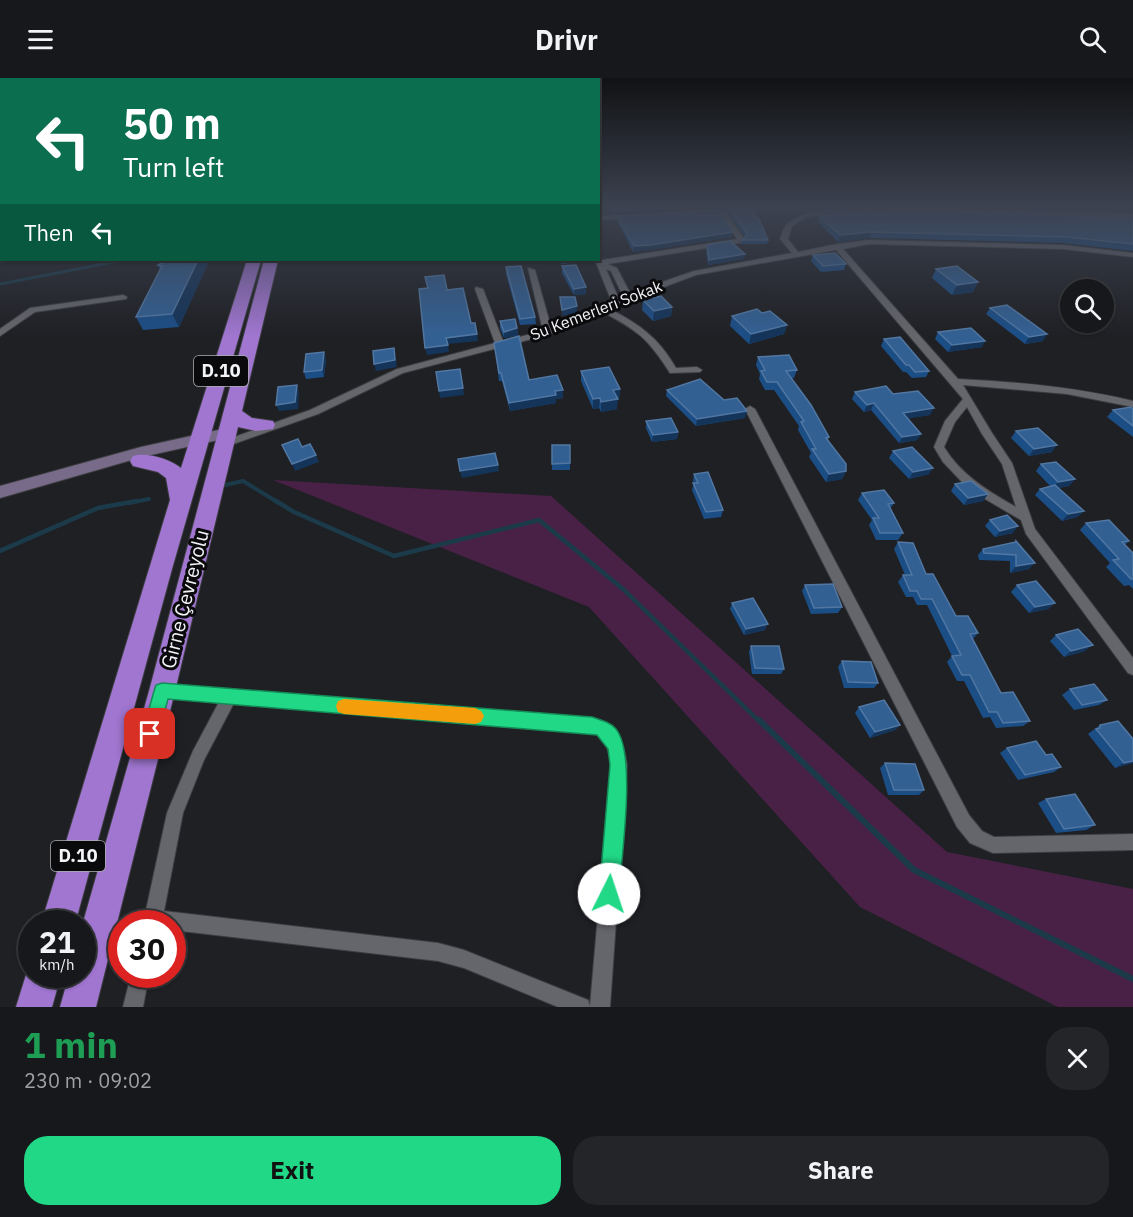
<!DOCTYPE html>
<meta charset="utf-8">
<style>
body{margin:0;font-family:"IBM Plex Sans",sans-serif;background:#242528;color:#f1f3f6;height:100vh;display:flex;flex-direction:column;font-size:22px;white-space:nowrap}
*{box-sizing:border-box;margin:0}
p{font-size:20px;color:#9ea0a3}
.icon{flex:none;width:33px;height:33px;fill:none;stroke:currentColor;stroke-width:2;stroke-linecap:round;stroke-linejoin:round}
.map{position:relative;height:929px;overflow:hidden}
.details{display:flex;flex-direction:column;background:#17181b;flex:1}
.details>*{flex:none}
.guide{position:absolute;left:0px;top:0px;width:600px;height:183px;box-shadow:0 2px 4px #0004,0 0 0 2px #36373a;background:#0b6e4f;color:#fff;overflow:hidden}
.controls{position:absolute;left:1060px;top:201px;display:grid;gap:12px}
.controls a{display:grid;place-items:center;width:54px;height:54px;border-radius:50%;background:#17181b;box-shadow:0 2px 4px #0004,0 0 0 2px #36373a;font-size:30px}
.speed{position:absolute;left:18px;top:832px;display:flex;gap:12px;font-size:30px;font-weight:700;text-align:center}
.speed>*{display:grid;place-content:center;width:78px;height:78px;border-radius:50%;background:#17181b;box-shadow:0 2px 4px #0004,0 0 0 2px #36373a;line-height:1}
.speed small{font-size:15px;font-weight:400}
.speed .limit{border:9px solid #d22;background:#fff;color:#111}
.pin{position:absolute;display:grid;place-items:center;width:51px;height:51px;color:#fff;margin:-26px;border-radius:12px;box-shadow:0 3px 9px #0006}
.me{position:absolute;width:66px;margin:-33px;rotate:4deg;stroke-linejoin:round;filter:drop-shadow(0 0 4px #0008)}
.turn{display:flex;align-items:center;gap:21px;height:126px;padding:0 24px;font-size:27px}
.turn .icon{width:78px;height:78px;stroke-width:2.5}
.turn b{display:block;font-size:42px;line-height:51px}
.then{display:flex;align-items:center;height:57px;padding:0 24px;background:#0003;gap:12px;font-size:22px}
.round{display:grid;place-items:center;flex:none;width:63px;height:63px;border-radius:24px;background:#242528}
.head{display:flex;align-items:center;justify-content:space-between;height:102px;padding:0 24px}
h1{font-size:36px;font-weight:700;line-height:45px;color:#1e9e55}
.action{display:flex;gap:12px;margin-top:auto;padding:12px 24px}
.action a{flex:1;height:69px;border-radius:24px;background:#21d887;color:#111;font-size:24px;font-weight:700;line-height:69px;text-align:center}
.action a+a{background:#242528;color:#f1f3f6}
header{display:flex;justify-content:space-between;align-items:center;height:78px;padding:0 24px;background:#17181b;font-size:27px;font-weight:700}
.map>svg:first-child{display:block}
.green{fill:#492147}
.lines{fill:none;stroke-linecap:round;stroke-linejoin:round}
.stream-far3{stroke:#1b3b4b;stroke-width:3}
.stream-far2{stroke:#1b3b4b;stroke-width:4}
.stream-far1{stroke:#1b3b4b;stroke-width:4.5}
.stream{stroke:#1b3b4b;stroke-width:6}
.street-casing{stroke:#3c3d40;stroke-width:2}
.secondary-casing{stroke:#3c3d40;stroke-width:2}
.highway-casing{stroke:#3c3d40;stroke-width:2}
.street{fill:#65666b;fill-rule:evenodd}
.secondary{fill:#776b89;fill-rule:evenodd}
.highway{fill:#a076d0;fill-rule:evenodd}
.wall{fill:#1c4e86}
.shaded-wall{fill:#14345a}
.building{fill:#336093;stroke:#5177a2;stroke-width:1.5}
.route{fill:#21d887;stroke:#158c58;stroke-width:1.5}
.slow{fill:#f59e0b}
.labels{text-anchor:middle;stroke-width:6;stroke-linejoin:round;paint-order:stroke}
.far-street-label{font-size:16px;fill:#f3f4f7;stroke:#0a0a0c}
.shield{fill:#0a0a0c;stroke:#adaeb0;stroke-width:1.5}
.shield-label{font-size:18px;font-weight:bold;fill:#f3f4f7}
.street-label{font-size:20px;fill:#f3f4f7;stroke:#0a0a0c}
</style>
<header><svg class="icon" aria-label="menu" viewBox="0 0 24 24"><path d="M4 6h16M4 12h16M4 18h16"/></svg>Drivr<svg class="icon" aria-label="search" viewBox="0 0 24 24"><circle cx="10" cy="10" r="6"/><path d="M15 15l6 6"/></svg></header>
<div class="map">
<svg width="1133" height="929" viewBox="0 0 1133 929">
<rect width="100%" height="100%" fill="#1f2024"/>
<polygon class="green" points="273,402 551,418 947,774 1133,811 1133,929 1058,929 860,829 589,529"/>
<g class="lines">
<polyline class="stream-far3" points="0,206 124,182"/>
<g class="stream-far2">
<polyline points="225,407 243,403 279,425"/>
<polyline points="129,425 149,421"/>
</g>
<g class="stream-far1">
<polyline points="276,423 294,434 394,478 539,442 623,511 760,644"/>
<polyline points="0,473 98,430 137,423"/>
</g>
<polyline class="stream" points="759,642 914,792 1133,901"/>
<defs>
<g id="street">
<path d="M920,130L1133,135V139L920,134L827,135L807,139L792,148L788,161L798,174L837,166L869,162L1063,167L1133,175V179L1063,171L869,166L843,171L958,301C1017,304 1075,309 1133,323V329L1067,316L963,307L992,355L1012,385L1035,451L1133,580V597L1128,595L1026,456L1021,442L985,421L962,404L943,384L934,369L945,343L963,321L836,172L696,197L608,230C639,246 658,259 676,290L697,289L702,292L700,294L670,295C647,259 638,253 601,233L551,256L403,295L318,336L228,368H220L219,366L220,364L310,332L397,291L495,265L475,211L476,209L483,211L503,263L543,253L528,190L535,192L551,249L611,222L595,182H598V180L602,182L737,161L721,136L702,135L699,133L700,132L725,133L745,162L744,164L608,186L617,190L630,215L694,193L792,175L780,161C782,156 784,148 788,145C813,124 887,130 920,130ZM606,191L611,193L623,218L618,219ZM967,329L982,356L1002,386L1016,429C988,413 961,397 944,369L955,344Z"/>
<polygon points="633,137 633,139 631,140 598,142 598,138"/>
<polygon points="123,217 127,219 126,221 35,234 0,258 0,251 30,230"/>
<polygon points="750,328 755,331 969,737 982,753 994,759 1133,756 1133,772 993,775 970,765 957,749 745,331"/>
<path d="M162,606L592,640C617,650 623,661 627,687L610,929H558L464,890L438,883L172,852V846H143L167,735L193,673L219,624L162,620L157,618L155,613L157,608ZM234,625L592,654C606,662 609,671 611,687L590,928L588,922L464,872L438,865L164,833L183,735L204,682Z"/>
<polygon points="131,897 149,897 143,929 123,929"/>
</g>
<polygon id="secondary" points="227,350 232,351 235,355 232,359 142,379 0,420 0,408 141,369"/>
<g id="highway">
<path d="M247,182H261L172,491L75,846H41L170,422L166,400L158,394L133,388L130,383L133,378C147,374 169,381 181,390Z"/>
<polygon points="264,182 278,182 242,333 252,340 273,343 275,347 273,351 256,353 238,349 175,613 96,929 60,929 69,897 82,897 82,848 149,613"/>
<polygon points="30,884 32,897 61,897 52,929 16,929"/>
</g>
</defs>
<use href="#street" class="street-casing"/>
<use href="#secondary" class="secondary-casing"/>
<use href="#highway" class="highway-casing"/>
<use href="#street" class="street"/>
<use href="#secondary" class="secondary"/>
<use href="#highway" class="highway"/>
</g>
<g class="wall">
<polygon points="609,128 718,128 612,135"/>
<polygon points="724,128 750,128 756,138 768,162 767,166 741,166 742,162 745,159 724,130"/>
<polygon points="818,137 1133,140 1133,173 1063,165 869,160 838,164 817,143"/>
<polygon points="617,138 733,154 732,159 650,172 633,174 617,143"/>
<polygon points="707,167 745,176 744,181 708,187 706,172"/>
<polygon points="813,177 846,186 844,192 821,194 811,183"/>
<polygon points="560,182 572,182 572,185 562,186"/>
<polygon points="208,185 179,249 143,252 136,239 160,192 158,187"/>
<polygon points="562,188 586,209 586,216 574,217 562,195"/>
<polygon points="506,189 535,239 536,246 520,247 506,196"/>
<polygon points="936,191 978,204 973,214 952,217 932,200"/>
<polygon points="643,222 672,229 671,238 653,243 642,232"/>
<polygon points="990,230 1043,263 1025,266 986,236"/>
<polygon points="762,235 787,247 784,256 749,266 730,248 732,238"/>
<polygon points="500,243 517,250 518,257 504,260 500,250"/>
<polygon points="938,254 982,269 948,274 935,261"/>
<polygon points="884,261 929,293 926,299 912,300 906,294 903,294 881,268"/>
<polygon points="494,265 529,302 563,312 563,320 556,321 556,325 510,333 502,303 499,303"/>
<polygon points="758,279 797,292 794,300 791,300 829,359 828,362 846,393 842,401 826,404 809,379 811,375 798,352 799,348 774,312 765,312 759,301 760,296 756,287"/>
<polygon points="326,281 324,299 306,301 304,294"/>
<polygon points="581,293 620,311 619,321 617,321 617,331 601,334 599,330 593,331 581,303"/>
<polygon points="667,312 724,322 745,340 696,348 666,318"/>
<polygon points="855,314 893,316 930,337 908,340 921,356 917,362 899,365 871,332 864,334 852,321"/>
<polygon points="1133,331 1133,359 1107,339 1113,332"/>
<polygon points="646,343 678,354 677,361 652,364 646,350"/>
<polygon points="1016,353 1052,374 1029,378 1011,360"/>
<rect x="552" y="367" width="18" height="25"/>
<polygon points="893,373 929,396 909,401 889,380"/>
<polygon points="1041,386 1075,401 1069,408 1058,410 1084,433 1077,439 1062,443 1035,417 1040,411 1050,408 1036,393"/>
<polygon points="694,396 723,432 721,439 704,441 692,412 694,405 693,403"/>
<polygon points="955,406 988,416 983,423 964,427 951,413"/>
<polygon points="862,415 894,425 890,431 903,455 898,462 876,462 869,447 872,442 858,422"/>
<polygon points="990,442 1013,455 995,459 985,448"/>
<polygon points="1086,445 1129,463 1125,467 1133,475 1133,511 1129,507 1124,508 1106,489 1110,485 1080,452"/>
<polygon points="1016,463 1029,491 1010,495 1010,483 979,482 978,477 983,471 1014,465"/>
<polygon points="898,464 926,496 956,538 978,555 973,561 1001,615 1030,643 1023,648 996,650 990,639 983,640 964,603 957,603 947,584 952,578 927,527 917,527 913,519 906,519 898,504 903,497 905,497 894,471"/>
<polygon points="805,507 842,529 838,535 811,536 802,513"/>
<polygon points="1017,507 1055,525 1048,531 1029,535 1011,514"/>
<polygon points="732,525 765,552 744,557 730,531"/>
<polygon points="1056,557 1085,573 1064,579 1050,563"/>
<polygon points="751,568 784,591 781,596 752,596 749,574"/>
<polygon points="842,583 878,605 874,610 844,610 838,589"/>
<polygon points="1070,611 1107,622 1099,627 1074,632 1062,617"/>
<polygon points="859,629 900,647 895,652 870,660 855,635"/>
<polygon points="1100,647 1133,685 1115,690 1088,656"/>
<polygon points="1007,670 1046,677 1061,689 1054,694 1018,702 1000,675"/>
<polygon points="885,685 924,712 919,717 888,717 880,690"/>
<polygon points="1046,721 1095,747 1086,752 1056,755 1038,725"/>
</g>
<g class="shaded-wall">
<polygon points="733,154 732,159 650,172 633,174 634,168"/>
<polygon points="871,154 869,160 838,164 840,157"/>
<polygon points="745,176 744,181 708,187 709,182"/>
<polygon points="198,182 206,182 208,185 179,249 172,236"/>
<polygon points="978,204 973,214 952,217 957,207"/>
<polygon points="586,209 586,216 574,217 574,211"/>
<polygon points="577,228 577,235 562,238 562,232"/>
<polygon points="672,229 671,238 653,243 654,233"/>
<polygon points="787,247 784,256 749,266 751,256"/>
<polygon points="517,250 518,257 504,260 504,254"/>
<polygon points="477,256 478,263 447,266 446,260"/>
<polygon points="1047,256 1043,263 1025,266 1029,259"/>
<polygon points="985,263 982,269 948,274 952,267"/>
<polygon points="448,267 449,274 427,277 425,270"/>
<polygon points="394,270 397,289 376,293 374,286"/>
<polygon points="324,274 326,281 324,299 322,292"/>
<polygon points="297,307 299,314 298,331 279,333 276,327"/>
<polygon points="463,310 464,317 440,320 439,313"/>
<polygon points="620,311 619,321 612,322 613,312"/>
<polygon points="563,312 563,320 556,321 556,325 510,333 509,325"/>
<polygon points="600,320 599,330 593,331 593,321"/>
<polygon points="618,321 617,331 601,334 601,324"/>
<polygon points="874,325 871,332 864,334 867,327"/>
<polygon points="934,330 930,337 900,342 903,335"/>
<polygon points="747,333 745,340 696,348 697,341"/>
<polygon points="678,354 677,361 652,364 653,357"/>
<polygon points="921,356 917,362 899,365 902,359"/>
<polygon points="1057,367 1052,374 1029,378 1034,371"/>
<polygon points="316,377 319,384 295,393 292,386"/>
<polygon points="498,387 499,393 462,400 460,393"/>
<polygon points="933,390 929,396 909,401 913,394"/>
<polygon points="846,393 842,401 826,404 829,396"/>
<polygon points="1075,401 1069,408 1053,411 1058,404"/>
<polygon points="988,416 983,423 964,427 968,420"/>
<polygon points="1084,433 1077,439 1062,443 1068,436"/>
<polygon points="1018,448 1013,455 995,459 1000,453"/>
<polygon points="1035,485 1029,491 1010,495 1016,488"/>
<polygon points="1055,525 1048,531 1029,535 1035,529"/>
<polygon points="768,546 765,552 744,557 746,551"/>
<polygon points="1093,567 1085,573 1064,579 1071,573"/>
<polygon points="900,647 895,652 870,660 875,654"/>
<polygon points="1133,683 1133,685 1115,690 1124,685"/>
</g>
<g class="building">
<polygon points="612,128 640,128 613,130"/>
<polygon points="727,128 750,128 757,135 753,135 759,141 768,162 742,162 748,156"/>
<polygon points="719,132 733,154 651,167 634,168 617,138"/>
<polygon points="970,134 1133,140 1133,166 1067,159 871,154 840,157 818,137"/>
<polygon points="730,163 745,176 709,182 707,167"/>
<polygon points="835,175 846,186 823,188 813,177"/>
<polygon points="167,182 198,182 172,236 136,239 162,188 158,187"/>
<polygon points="576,187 586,209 574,211 562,188"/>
<polygon points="521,188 535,239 520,241 506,189"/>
<polygon points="957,188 978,204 957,207 936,191"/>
<polygon points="444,197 447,212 463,210 471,245 475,245 477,256 446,260 448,267 425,270 419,211 428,210 425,199"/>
<polygon points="661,218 672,229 654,233 643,222"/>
<polygon points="560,219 575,219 577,228 562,232"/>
<polygon points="1007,227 1047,256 1029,259 990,230"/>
<polygon points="757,231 762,235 770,233 787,247 751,256 732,238"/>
<polygon points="515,241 517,250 504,254 500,243"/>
<polygon points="971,250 985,263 952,267 938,254"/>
<polygon points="519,258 529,302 557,297 563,312 555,313 556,317 509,325 501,295 499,295 494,265"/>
<polygon points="900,259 929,293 915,294 909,287 906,287 884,261"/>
<polygon points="394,270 395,282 374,286 373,273"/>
<polygon points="324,274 322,292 304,294 306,276"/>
<polygon points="789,277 797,292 786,293 811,327 829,359 826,360 846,386 846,393 829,396 812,371 816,371 801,344 804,343 777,304 767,304 761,293 765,292 758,279"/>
<polygon points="609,289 620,311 613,312 618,321 601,324 600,320 593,321 581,293"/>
<polygon points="460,291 463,310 439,313 436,294"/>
<polygon points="700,301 724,322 737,320 747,333 697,341 667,312"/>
<polygon points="297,307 295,324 276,327 278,309"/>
<polygon points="886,308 893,316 918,313 934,330 903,335 921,356 902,359 874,325 867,327 855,314"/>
<polygon points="1131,329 1133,331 1133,348 1113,332"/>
<polygon points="671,340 678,354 653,357 646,343"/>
<polygon points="1038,350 1057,367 1034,371 1016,353"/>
<polygon points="298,361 302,369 310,366 316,377 292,386 282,367"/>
<polygon points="552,367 570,367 570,385 552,386"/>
<polygon points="912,369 933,390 913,394 893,373"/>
<polygon points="495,375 498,387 460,393 458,381"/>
<polygon points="1056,384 1075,401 1058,404 1041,386"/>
<polygon points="708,394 723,432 706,434 693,405 698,405 694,396"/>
<polygon points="971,403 988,416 968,420 955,406"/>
<polygon points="1055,407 1084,433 1068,436 1040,411"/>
<polygon points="884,412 894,425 888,426 903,455 880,455 873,440 879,440 862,415"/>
<polygon points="1007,437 1018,448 1000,453 990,442"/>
<polygon points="1109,442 1129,463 1122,464 1133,475 1133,501 1131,501 1113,482 1119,481 1086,445"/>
<polygon points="1016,463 1035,485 1016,488 1016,477 984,475 983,471 1016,464"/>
<polygon points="898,464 913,465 926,496 933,496 956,538 968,538 978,555 970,556 1001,615 1013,614 1030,643 1003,645 997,634 989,634 970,597 962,597 952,578 961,577 932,521 921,521 917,513 910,513 903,497 912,497"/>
<polygon points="1036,503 1055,525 1035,529 1017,507"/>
<polygon points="833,506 842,529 814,530 805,507"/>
<polygon points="753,520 768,546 746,551 732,525"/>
<polygon points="1078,551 1093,567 1071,573 1056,557"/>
<polygon points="751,568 779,568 784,591 755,590"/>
<polygon points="842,583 871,584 878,605 848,604"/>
<polygon points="1094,606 1107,622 1082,627 1070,611"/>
<polygon points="884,622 900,647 875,654 859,629"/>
<polygon points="1118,643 1133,661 1133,683 1124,685 1096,651 1100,650 1100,647"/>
<polygon points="1036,663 1046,677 1052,676 1061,689 1025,697 1007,670"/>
<polygon points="885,685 915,686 924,712 894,712"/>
<polygon points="1075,716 1095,747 1064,751 1046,721"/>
</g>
<linearGradient id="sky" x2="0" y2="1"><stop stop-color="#111214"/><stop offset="0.5" stop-color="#3c4250"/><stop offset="1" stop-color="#3c4250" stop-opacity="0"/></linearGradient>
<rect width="1133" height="258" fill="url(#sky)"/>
<path class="route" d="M162,605L592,639C601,642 610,644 616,651C637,677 621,781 619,816L616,823L609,826L602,823L599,816L610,687L608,671L597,657L168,621L157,662L150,664L144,662L142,656L154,613L156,607Z"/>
<polygon class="slow" points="344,621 475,630 481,633 484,638 481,644 475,646 344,636 338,634 336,628 338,623"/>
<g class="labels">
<g class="far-street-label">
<text transform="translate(596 232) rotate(-21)" y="6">Su Kemerleri Sokak</text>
</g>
<g class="shield">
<rect x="194" y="278" width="54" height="30" rx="4.5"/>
<rect x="51" y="763" width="54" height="30" rx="4.5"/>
</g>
<g class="shield-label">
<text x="221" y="299">D.10</text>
<text x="78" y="784">D.10</text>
</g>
<g class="street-label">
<text transform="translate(185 521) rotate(-76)" y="7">Girne Çevreyolu</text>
</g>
</g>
</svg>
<div class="controls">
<a><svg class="icon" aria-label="search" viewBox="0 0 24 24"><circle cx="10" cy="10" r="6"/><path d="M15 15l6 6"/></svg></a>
</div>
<div class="speed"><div>21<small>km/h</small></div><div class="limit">30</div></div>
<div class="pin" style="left:150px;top:656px;background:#d93025"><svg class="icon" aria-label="arrive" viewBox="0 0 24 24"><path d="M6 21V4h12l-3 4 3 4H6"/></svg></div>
<svg class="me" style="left:609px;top:816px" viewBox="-20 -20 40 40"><circle r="19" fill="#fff"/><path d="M0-13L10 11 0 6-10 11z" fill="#21d887"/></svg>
<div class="guide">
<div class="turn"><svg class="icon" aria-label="left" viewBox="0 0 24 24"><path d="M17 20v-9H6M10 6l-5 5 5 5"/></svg><div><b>50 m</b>Turn left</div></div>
<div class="then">Then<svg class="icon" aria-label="left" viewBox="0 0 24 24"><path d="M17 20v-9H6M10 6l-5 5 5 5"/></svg></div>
</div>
</div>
<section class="details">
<div class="head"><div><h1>1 min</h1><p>230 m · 09:02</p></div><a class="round"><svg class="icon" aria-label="close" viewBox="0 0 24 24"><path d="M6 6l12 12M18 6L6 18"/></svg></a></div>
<div class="action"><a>Exit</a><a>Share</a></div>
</section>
